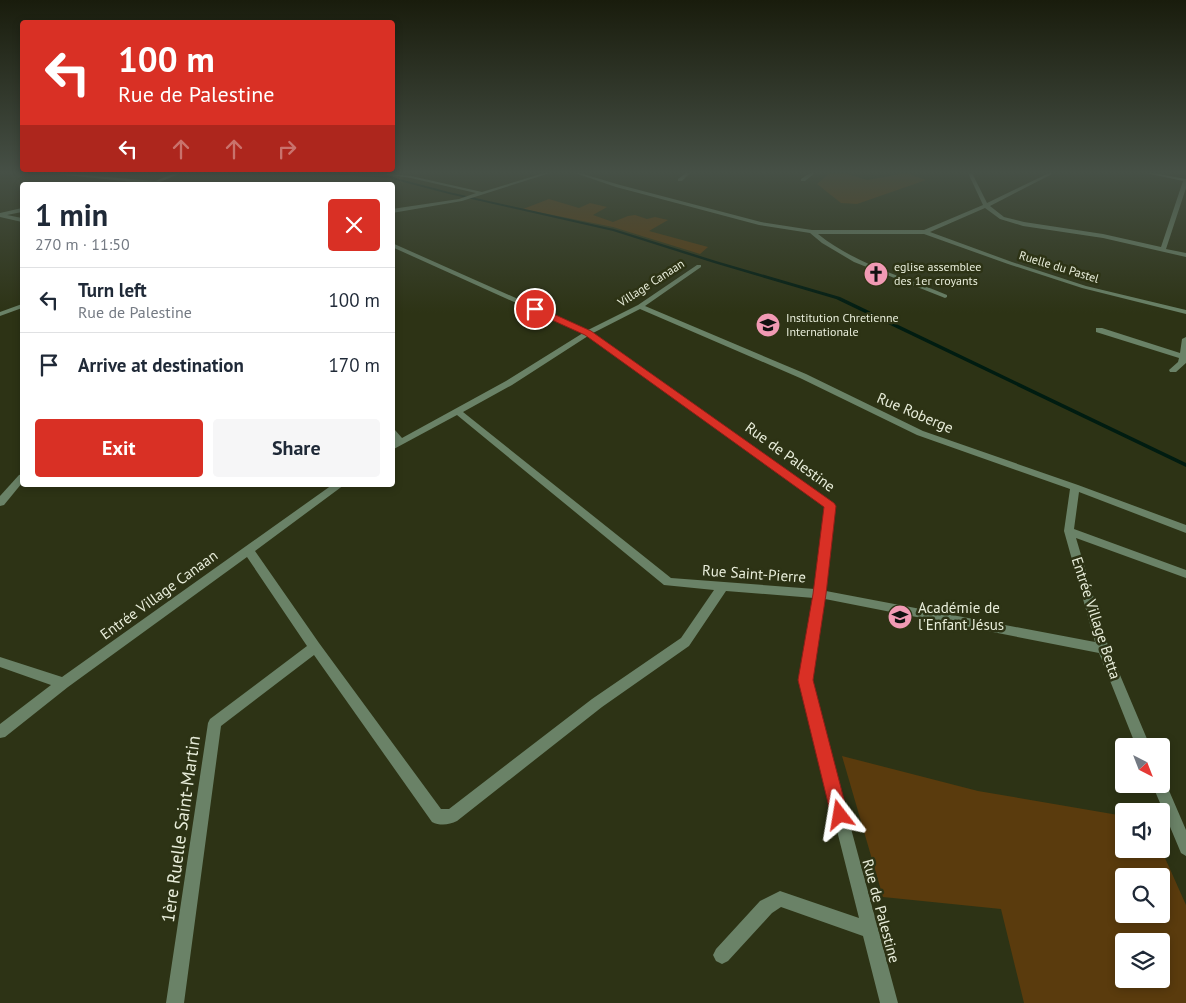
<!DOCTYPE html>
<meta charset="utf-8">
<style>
body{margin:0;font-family:"PT Sans",sans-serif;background:#f6f6f7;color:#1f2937;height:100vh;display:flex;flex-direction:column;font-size:19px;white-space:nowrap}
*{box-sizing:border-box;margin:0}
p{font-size:16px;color:#747a83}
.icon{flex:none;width:28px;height:28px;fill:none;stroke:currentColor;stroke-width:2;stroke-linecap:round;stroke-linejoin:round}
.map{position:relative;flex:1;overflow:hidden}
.details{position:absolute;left:20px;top:182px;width:375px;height:305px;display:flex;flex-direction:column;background:#fff;border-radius:5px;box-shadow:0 2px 8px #0003}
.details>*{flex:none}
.banner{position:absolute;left:20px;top:20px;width:375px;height:152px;border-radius:5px;box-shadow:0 2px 8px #0003;background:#d93025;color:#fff;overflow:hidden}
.needle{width:32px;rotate:138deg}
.controls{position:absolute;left:1115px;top:738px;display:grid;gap:10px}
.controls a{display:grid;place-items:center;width:55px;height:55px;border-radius:5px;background:#fff;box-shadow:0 2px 8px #0003;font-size:25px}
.pin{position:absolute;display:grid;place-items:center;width:42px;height:42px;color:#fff;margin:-21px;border:2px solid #fff;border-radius:50%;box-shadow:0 1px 5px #0007}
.me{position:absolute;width:55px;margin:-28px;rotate:346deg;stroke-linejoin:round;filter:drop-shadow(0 0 4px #0008)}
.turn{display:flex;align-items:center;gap:18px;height:105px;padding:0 15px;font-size:22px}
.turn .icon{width:65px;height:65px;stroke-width:2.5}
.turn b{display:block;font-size:35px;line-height:42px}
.lanes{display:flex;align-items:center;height:48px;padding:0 15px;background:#0003;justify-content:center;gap:25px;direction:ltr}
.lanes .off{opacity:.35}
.round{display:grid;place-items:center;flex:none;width:52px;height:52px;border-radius:5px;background:#f6f6f7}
.summary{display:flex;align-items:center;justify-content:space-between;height:85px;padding:0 15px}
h1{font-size:30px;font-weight:700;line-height:38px}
.button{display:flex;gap:10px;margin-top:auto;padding:10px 15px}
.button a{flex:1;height:58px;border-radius:5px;background:#d93025;color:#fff;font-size:20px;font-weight:700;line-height:58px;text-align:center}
.button a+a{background:#f6f6f7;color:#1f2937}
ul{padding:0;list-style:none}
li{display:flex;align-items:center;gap:15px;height:65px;padding:0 15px;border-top:1px solid #e0e1e3}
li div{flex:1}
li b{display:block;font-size:19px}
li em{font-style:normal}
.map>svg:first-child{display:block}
.green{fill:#5a3b0d;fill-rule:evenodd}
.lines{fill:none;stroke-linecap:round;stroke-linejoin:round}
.stream{fill:#001c11;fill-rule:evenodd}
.street{fill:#6a8267;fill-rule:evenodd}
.route{fill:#d93025;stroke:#8d1f18}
.labels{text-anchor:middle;stroke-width:5;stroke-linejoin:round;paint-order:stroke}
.far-poi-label{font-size:12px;fill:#e8edda;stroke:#2d3315;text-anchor:start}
.far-street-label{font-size:12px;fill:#e8edda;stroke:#2d3315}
.street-label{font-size:15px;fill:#e8edda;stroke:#2d3315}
.poi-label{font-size:15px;fill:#e8edda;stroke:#2d3315;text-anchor:start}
.near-street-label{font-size:18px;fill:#e8edda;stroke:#2d3315}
</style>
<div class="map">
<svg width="1186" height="1003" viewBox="0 0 1186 1003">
<rect width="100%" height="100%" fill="#2d3315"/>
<g class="green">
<polygon points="830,173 844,173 867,180 906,173 926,180 857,204 841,203 817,184"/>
<polygon points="549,199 579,208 590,203 607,207 593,215 613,222 628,216 635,215 647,219 655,217 668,220 649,231 708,247 700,254 613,227 523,209"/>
<path d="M842,756L978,791L1124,816V849H1161L1186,905V1003H1024L1001,909L883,897ZM1124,876H1161V914H1124ZM1124,941H1161V979H1124Z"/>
</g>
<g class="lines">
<polygon class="stream" points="323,173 388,176 449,192 614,229 716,261 840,297 1186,463 1186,467 836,299 714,263 613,231 449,194 388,178 324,174"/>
<g class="street">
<polygon points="46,173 59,173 155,181 176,173 181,173 160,182 182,185 163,185"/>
<polygon points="376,173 411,176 482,192 544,173 550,173 462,201 392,213 392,209 459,199 476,193 411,178"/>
<path d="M575,173H580L620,185L761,222L812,230H924L983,205L968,173H972L987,203L1049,173H1054L990,206L1004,217L1024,222L1103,234L1161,247L1183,181L1146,173H1153L1186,179V188L1166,249L1186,253V257L1103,238L1023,226L1000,219L985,208L930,232L1012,262L1086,286L1186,310V314L1082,288L1008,264L924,234H818C855,264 904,277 947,295V297L945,298L854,262L822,243L810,233L759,225L616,187Z"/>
<polygon points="686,173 690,173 682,181 678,181 678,179"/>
<polygon points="810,173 815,173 805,181 801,181 801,179"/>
<polygon points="22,208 22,212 7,215 22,218 22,222 0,217 0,213"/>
<path d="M392,243L588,330L638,305L697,265H701V267L645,306L806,374L923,431L1078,485L1186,525V533L1079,492L1074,529L1186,570V578L1076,538L1109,649L1150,746H1136L1099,653L825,599L811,680L898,1003H880L863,936L781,907L772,913L728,961L722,964L716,961L713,955L716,949L760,901L780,891L859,918L799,680L814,598L726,591L689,646L602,707L457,821C449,825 440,826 432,822L314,655L221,726L184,1003H166L208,723L210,719L307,646L247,557L68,687L5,737L0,738V724L51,685L0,667V657L62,677L332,485H344L255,551L319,643L441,809H449L592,699L681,638L714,590L664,585L457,415L392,450V443L395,442L392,439V429L395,430L402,438L506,381L583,333L392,247ZM640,309L800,378L917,435L1070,489L1064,531L1095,642L826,591L835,506L834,504L593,333ZM588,336L825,507L815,589L671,578L463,412L512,385Z"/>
<polygon points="22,304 22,308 0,316 0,312"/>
<polygon points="1096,328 1102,328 1180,353 1182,339 1186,337 1186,363 1176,372 1170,372 1169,370 1178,362 1179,358 1096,332"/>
<polygon points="22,474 22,483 4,505 0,506 0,496 19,475"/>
<polygon points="1161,778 1164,779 1186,830 1186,856 1181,853 1152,784 1161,784"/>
</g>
</g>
<linearGradient id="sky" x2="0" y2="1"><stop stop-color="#191c0c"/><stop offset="0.55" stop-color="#465046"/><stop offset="1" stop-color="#465046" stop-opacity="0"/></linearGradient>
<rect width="1186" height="313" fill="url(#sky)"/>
<polygon class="route" points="532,307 538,307 591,331 834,503 836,506 826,594 813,680 848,815 845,821 840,823 834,821 831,815 798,680 813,594 824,507 585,335 532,311"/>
<defs>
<symbol id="church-disc" viewBox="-11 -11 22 22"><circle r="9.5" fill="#f19ab4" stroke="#2d3315"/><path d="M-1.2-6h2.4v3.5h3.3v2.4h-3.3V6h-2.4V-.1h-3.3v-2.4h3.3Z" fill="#111"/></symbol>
<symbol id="school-disc" viewBox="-11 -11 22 22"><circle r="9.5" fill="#f19ab4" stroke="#2d3315"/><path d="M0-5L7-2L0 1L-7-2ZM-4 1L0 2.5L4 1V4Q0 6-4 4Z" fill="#111"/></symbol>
</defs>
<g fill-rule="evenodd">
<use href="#church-disc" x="862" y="260" width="28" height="28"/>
<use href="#school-disc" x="754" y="311" width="28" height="28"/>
<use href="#school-disc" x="886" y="603" width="28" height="28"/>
</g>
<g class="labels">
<g class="far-poi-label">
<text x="894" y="271">eglise assemblee<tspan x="894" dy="14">des 1er croyants</tspan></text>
<text x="786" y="322">Institution Chretienne<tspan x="786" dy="14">Internationale</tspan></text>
</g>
<g class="far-street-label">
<text transform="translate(1059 267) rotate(17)" y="4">Ruelle du Pastel</text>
<text transform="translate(651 283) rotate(-33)" y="4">Village Canaan</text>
</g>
<g class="street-label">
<text transform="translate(915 413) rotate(23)" y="5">Rue Roberge</text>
<text transform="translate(790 457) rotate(36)" y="5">Rue de Palestine</text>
<text transform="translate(754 574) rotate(4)" y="5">Rue Saint-Pierre</text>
<text transform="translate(159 595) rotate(-36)" y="5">Entrée Village Canaan</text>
<text transform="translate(1096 618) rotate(72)" y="5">Entrée Village Betta</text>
<text transform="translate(881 911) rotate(75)" y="5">Rue de Palestine</text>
</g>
<g class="poi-label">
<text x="918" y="613">Académie de<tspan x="918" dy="17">l'Enfant Jésus</tspan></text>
</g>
<g class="near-street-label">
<text transform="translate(181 829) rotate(-82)" y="6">1ère Ruelle Saint-Martin</text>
</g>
</g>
</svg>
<div class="controls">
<a><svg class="needle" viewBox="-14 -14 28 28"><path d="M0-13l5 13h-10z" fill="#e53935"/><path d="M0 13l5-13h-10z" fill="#747a83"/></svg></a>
<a><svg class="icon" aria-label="sound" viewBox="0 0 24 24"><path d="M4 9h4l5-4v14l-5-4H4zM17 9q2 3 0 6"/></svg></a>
<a><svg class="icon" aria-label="search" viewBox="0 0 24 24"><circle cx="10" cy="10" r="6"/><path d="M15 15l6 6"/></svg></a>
<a><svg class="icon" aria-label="layers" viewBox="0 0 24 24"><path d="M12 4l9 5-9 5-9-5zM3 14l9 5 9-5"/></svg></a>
</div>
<div class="pin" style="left:535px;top:309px;background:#d93025"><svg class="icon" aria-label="arrive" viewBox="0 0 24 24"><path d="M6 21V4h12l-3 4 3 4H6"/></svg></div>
<svg class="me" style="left:840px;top:815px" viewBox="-20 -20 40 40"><path d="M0-17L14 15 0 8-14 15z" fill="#d93025" stroke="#fff" stroke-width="4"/></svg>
<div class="banner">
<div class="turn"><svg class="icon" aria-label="left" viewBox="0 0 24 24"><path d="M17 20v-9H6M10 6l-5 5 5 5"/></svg><div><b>100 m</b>Rue de Palestine</div></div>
<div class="lanes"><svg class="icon" aria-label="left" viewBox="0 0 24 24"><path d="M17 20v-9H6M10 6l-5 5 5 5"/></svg><svg class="icon off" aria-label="ahead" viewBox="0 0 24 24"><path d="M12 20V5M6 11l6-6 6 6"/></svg><svg class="icon off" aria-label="ahead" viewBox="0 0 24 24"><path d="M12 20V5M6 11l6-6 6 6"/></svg><svg class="icon off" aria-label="right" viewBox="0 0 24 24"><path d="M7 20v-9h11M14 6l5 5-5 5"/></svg></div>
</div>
<section class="details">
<div class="summary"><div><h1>1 min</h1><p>270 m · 11:50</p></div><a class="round" style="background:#d93025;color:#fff"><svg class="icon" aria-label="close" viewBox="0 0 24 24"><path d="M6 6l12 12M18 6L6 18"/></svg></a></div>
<ul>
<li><svg class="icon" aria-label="left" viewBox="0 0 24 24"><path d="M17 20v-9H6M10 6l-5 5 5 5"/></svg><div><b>Turn left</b><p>Rue de Palestine</p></div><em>100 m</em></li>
<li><svg class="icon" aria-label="arrive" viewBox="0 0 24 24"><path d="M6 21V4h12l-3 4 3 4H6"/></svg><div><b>Arrive at destination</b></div><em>170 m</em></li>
</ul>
<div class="button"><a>Exit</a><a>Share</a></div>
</section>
</div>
